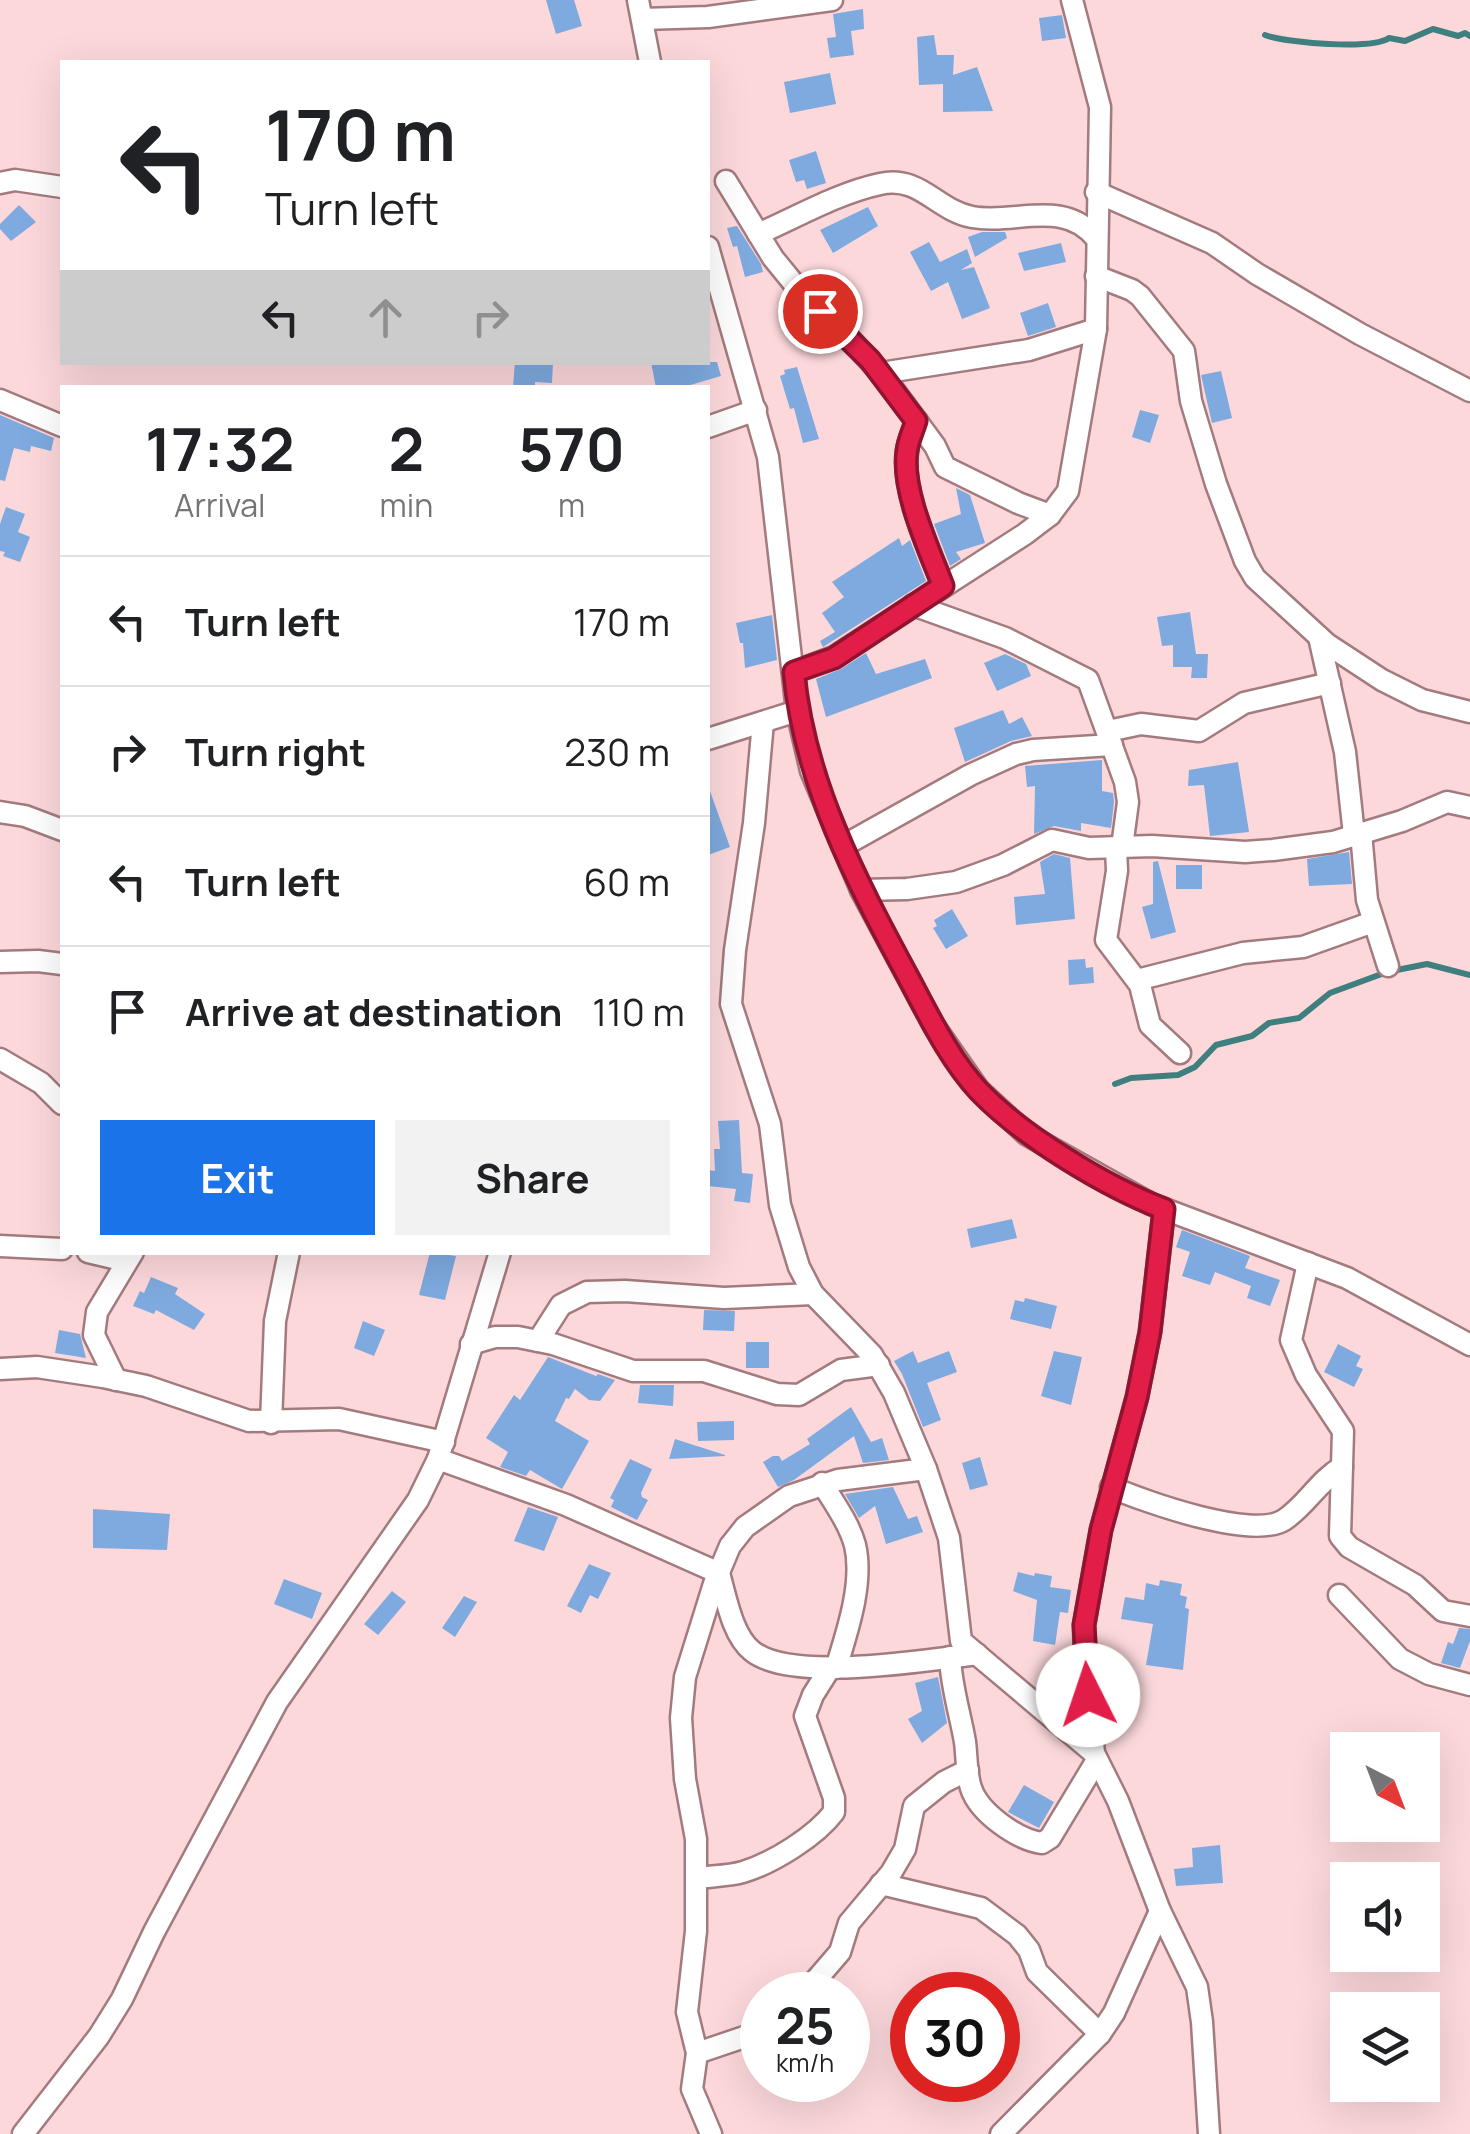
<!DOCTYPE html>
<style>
body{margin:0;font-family:Manrope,sans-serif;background:#f2f2f2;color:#202124;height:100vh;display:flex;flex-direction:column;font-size:38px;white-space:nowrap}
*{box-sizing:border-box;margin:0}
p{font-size:32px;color:#757577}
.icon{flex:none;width:55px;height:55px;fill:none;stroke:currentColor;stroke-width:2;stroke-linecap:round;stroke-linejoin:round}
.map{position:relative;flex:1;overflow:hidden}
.panel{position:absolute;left:60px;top:385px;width:650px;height:870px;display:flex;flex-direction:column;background:#fff;border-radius:0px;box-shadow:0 10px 40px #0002}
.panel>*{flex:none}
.hud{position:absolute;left:60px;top:60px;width:650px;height:305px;border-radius:0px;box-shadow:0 10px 40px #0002;background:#fff;color:#202124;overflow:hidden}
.needle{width:65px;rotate:138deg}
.controls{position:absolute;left:1330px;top:1732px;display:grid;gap:20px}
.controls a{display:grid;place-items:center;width:110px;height:110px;border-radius:0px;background:#fff;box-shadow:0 10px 40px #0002;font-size:50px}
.speed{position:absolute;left:740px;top:1972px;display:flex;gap:20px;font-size:50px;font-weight:700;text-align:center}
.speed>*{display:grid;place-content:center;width:130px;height:130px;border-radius:50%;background:#fff;box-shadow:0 10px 40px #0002;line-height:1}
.speed small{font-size:25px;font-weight:400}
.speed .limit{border:15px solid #d22;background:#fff;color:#111}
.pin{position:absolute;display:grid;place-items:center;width:85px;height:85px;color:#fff;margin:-42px;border:5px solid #fff;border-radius:50%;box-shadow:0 2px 10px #0007}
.me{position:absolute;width:110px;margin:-55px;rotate:356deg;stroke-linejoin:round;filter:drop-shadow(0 0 8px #0008)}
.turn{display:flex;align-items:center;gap:35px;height:210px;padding:0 40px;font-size:45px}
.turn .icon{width:130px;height:130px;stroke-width:2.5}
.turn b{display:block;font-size:70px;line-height:85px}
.lanes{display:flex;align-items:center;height:95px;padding:0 40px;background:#0003;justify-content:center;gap:50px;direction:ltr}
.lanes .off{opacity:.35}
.eta{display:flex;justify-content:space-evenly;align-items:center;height:170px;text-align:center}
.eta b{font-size:60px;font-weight:700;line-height:70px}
.button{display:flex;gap:20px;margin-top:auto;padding:20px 40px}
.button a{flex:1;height:115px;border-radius:0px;background:#1a73e8;color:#fff;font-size:40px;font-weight:700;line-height:115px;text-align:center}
.button a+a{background:#f2f2f2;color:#202124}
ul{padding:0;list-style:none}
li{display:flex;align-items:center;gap:30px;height:130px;padding:0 40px;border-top:2px solid #e0e0e0}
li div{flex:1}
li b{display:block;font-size:38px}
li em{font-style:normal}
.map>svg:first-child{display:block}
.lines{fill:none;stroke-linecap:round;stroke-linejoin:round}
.stream{stroke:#407f7f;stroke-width:6}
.building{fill:#7eaadf}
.minor-casing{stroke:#a37b7e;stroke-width:25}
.minor{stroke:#fff;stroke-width:20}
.route-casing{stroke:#92132f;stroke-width:25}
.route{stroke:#e11d48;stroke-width:18}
</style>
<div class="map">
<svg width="1470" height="2134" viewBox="0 0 1470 2134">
<rect width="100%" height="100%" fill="#fcd8db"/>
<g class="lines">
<g class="stream">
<path d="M1265,35C1286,43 1372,50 1389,38L1405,41L1433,29L1458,36L1465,33L1470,36"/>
<polyline points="1115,1084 1131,1078 1178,1075 1195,1067 1216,1045 1252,1036 1269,1023 1299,1018 1330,993 1387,972 1427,964 1470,975"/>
</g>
</g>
<g class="building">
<polygon points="546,0 574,0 582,26 556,34"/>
<polygon points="863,9 864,29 851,31 854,55 830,58 827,38 836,37 833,14"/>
<polygon points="1062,15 1066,38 1042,41 1039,18"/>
<polygon points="934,35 937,55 954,55 953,75 977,67 993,111 943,112 943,84 919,85 917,37"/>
<polygon points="830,73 836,104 790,113 784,82"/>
<polygon points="816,151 826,183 807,189 804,180 796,182 789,160"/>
<polygon points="19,205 36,222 11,241 0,229 0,224"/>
<polygon points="868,207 878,226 833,253 820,230"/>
<polygon points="737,226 761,264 763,272 745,277 737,246 733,247 727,228"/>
<polygon points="982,232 1005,232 1007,238 975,257 968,237"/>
<polygon points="929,242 940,262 967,249 972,263 961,270 974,267 990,308 962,319 948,282 931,291 910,252"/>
<polygon points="1061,243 1066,262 1024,271 1018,253"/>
<polygon points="1048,303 1056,327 1028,336 1020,313"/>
<polygon points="515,362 553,362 552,383 535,382 535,388 513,387"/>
<polygon points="651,362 717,362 721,376 680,388 656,388"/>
<polygon points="797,367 819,439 803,443 794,408 790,409 780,376 785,374 784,370"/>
<polygon points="1221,371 1232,418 1212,423 1201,375"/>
<polygon points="1140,410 1159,415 1150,443 1132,437"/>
<polygon points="0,415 54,438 51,451 31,446 30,452 14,448 5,481 0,480"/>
<polygon points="956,488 970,495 985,543 956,552 961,559 950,566 934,524 961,514"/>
<polygon points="6,507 25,514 18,532 30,537 20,562 3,556 5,552 0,551 0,524"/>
<polygon points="899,538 902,546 910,540 926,581 823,647 820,641 835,632 822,613 844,597 832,582"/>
<polygon points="1190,612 1196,654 1208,654 1207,678 1191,678 1192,667 1173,667 1173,645 1162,646 1157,617"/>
<polygon points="772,615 777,660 745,668 743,643 740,643 736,623"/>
<polygon points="866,653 876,674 925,659 932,678 826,717 816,679 841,669"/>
<polygon points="1005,654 1026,664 1031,676 997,691 984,663"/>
<polygon points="1003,710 1009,724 1022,717 1032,736 1011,741 965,762 954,728"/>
<polygon points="1102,760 1102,791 1113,793 1114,802 1111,828 1081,823 1081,831 1054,826 1034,834 1035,786 1027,787 1025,766"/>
<polygon points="1238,762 1249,832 1210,836 1204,785 1188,786 1189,770"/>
<polygon points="710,791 730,847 708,855 708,792"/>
<polygon points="1349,852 1352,884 1309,886 1307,859"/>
<polygon points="1054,854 1070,858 1075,919 1016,925 1014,897 1045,894 1040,862"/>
<polygon points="1158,861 1176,932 1151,939 1142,907 1153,904 1153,862"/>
<rect x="1176" y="865" width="26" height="24"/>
<polygon points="952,909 968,936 946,949 933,928 937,926 934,920"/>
<polygon points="1085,959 1086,968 1093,967 1094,983 1069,985 1068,960"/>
<polygon points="739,1120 742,1173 753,1174 750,1203 734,1201 736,1189 708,1186 708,1170 715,1171 714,1149 720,1149 718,1121"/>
<polygon points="1012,1219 1017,1238 971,1248 967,1229"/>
<polygon points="1182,1230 1250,1256 1245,1268 1280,1280 1270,1306 1247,1298 1251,1286 1215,1272 1210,1285 1182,1276 1190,1252 1176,1247"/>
<polygon points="430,1252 456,1256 445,1300 419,1295"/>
<polygon points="151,1277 178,1288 175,1294 205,1314 194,1330 156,1310 154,1314 133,1306 140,1291 144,1293"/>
<polygon points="1025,1298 1057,1306 1051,1329 1010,1319 1015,1300 1024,1302"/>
<polygon points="704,1310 735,1311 734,1331 703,1330"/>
<polygon points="363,1321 385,1330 374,1356 354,1348"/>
<polygon points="59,1330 80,1334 86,1358 55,1353"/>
<rect x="746" y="1342" width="23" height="26"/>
<polygon points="1338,1344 1361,1356 1356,1366 1363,1369 1354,1387 1324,1372"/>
<polygon points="913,1351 918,1363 949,1351 957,1372 927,1383 941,1420 923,1427 902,1374 894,1361"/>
<polygon points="1054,1351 1082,1357 1071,1405 1041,1396"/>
<polygon points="548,1357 596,1376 598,1374 615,1380 600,1401 589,1400 575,1389 569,1399 566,1398 555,1421 589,1441 562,1489 530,1470 526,1476 500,1467 508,1452 486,1438 514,1395 520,1400"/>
<polygon points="640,1385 674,1385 673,1406 638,1403"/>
<polygon points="851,1407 871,1442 882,1438 889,1460 863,1463 854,1436 794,1480 778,1487 763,1462 773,1456 779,1456 782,1461 810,1444 807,1439"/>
<polygon points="734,1421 734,1440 698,1441 697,1422"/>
<polygon points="675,1439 725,1455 725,1456 669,1459"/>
<polygon points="980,1457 988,1485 970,1490 962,1463"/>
<polygon points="630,1459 652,1469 641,1493 642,1497 648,1500 637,1520 611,1507 614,1500 610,1498"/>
<polygon points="893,1487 908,1519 917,1516 923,1532 886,1544 875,1506 859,1518 845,1494"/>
<polygon points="528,1507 558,1517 544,1551 514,1541"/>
<polygon points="93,1509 170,1514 167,1550 93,1548"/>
<polygon points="589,1564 611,1573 598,1599 590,1595 581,1613 567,1606"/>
<polygon points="1018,1572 1034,1576 1035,1573 1052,1576 1050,1587 1071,1590 1068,1613 1060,1612 1055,1645 1033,1641 1037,1600 1013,1591"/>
<polygon points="284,1579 322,1593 312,1619 274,1604"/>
<polygon points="1160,1580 1182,1584 1180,1595 1187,1597 1185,1608 1189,1609 1183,1670 1146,1665 1153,1624 1121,1619 1125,1597 1144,1600 1146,1583 1159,1586"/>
<polygon points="392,1591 406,1602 378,1635 364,1624"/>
<polygon points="464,1596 477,1602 455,1637 442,1628"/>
<polygon points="1459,1628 1470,1629 1470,1641 1460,1668 1441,1663 1448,1642 1453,1644"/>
<polygon points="938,1677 947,1723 922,1743 908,1719 922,1711 915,1683"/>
<polygon points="1024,1785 1054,1802 1039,1828 1008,1812"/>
<polygon points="1220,1845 1223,1883 1176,1886 1174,1869 1193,1867 1192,1848"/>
</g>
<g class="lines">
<defs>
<g id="minor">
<polyline points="638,0 650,62"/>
<polyline points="642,19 708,17 832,0"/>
<polyline points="726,181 773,258 804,296 837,325 881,373 935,446 945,467 1018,503 1050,515"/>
<polyline points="0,183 15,180 62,187"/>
<polyline points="1096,192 1212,243 1257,274 1360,334 1470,391"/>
<path d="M758,234C797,217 838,193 880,184C920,175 936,210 972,217C1014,225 1063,198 1096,238"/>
<polyline points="708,247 768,457 797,711 811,771 861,890 934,1026 978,1089 1026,1134 1151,1204 1347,1278 1470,1345"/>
<polyline points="1096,276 1132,290 1140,296 1184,351 1191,401 1216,484 1245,561 1255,578 1327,644 1382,680 1422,700 1470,712"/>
<polyline points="881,373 1029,350 1096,329"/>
<polyline points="0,400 62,426"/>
<path d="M917,421C913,431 908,441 907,451C901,491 929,549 943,586"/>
<polyline points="708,427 756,410"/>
<polyline points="913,605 1005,638 1088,680 1125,782 1128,802 1122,847"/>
<polyline points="1319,637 1345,752 1354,835"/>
<polyline points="794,672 834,657 1025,534 1050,515 1068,491 1096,329 1100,107 1072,0"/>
<polyline points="763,722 754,823 735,950 731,1004 770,1124 780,1205 799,1267 813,1294 872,1355 894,1393 926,1469 949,1538 961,1641 1094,1753"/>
<polyline points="1108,731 1141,724 1199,731 1244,703 1330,683"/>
<polyline points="708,739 797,711"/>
<polyline points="0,812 25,816 62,830"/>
<polyline points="1361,833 1367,900 1388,966"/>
<polyline points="843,846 970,775 1016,754 1033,750 1112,745"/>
<polyline points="1116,848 1117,871 1106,940 1140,985 1150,1025 1180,1053"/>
<polyline points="861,890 907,889 956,882 1003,865 1052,840 1089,848 1152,846 1245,852 1273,850 1333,842 1402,821 1447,802 1470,807"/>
<polyline points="0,962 38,961 62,964"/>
<polyline points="1137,980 1243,953 1303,947 1373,922"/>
<polyline points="0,1059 41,1083 62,1104"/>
<polyline points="1164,1209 1150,1332 1137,1397 1101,1529 1084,1625 1085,1658 1094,1753 1118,1801 1160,1911 1197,1987 1202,2022 1209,2134"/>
<polyline points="0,1246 62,1249"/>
<polyline points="88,1252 126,1261"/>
<polyline points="1308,1263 1291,1340 1306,1375 1343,1431 1340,1536 1349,1547 1415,1585 1443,1611 1470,1616"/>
<polyline points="538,1341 561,1305 587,1292 625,1291 724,1298 813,1294"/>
<polyline points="471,1344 495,1337 518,1337 553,1344 633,1371 704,1371 777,1394 799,1395 841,1370 879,1365"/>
<polyline points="0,1369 37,1367 103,1377 146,1386 249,1421 339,1419 444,1442"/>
<polyline points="116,1380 94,1335 97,1312 133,1252"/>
<polyline points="271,1423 275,1321 289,1252"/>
<path d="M438,1459L566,1505L719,1573C726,1597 732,1635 752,1651C791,1683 928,1660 977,1654"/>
<path d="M822,1483C834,1503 849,1523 855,1545C864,1583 847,1632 836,1668"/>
<path d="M1111,1487C1145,1502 1253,1540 1284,1520C1307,1505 1318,1481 1342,1467"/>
<polyline points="1339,1595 1400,1659 1429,1674 1470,1685"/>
<path d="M950,1657C951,1686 960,1713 965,1742C967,1757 966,1773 971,1788C979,1813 1018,1840 1042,1843L1050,1838L1097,1760"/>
<path d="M697,1878C712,1876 729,1876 743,1872C773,1863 816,1836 834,1812V1798L805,1716L813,1695L830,1668"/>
<polyline points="881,1884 981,1908 1017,1935 1029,1950 1037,1972 1100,2034"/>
<polyline points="803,1995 840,1952 849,1923 891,1873 905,1849 914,1806 944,1782 968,1770"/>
<polyline points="697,2053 762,2031"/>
<polyline points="23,2134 99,2036 122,1999 154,1932 277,1702 418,1500 438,1459 500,1252"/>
<polyline points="711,2134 692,2089 697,2053 687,2012 696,1931 696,1839 685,1779 681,1718 685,1677 714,1584 730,1546 745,1527 789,1496 838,1480 926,1469"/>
<polyline points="1001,2134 1100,2034 1114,2013 1160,1911"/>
</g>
</defs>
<use href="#minor" class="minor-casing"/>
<use href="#minor" class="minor"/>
</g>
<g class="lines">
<defs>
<path id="route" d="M820,311L870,360L916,421C913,431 908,441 907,451C901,490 929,549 943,586L834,658L794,672C804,782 856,880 907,975C928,1014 949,1059 979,1091C1022,1136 1106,1187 1164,1209L1150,1332L1137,1397L1101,1530L1084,1625L1088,1695"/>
</defs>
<use href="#route" class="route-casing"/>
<use href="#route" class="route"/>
</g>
</svg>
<div class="controls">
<a><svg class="needle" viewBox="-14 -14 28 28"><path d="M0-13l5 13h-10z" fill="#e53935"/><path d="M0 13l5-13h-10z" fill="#757577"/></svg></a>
<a><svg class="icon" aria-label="sound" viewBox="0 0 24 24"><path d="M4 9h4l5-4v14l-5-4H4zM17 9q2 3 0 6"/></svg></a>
<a><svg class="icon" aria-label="layers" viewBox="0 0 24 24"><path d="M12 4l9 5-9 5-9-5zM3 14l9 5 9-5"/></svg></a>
</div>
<div class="speed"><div>25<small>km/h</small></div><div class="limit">30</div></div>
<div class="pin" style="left:820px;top:311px;background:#d93025"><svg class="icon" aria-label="arrive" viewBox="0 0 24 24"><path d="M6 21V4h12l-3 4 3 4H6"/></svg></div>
<svg class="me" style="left:1088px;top:1695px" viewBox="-20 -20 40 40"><circle r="19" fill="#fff"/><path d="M0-13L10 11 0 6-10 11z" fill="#e11d48"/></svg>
<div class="hud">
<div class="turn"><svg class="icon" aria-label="left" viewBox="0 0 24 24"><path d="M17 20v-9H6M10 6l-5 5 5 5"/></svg><div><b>170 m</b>Turn left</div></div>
<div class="lanes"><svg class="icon" aria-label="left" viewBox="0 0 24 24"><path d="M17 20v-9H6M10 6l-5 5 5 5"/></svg><svg class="icon off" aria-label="ahead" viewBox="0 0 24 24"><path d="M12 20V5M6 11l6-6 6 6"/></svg><svg class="icon off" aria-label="right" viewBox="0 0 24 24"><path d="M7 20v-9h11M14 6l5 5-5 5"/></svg></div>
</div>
<section class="panel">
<div class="eta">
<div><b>17:32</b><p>Arrival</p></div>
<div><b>2</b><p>min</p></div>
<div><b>570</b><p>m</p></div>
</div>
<ul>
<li><svg class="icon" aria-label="left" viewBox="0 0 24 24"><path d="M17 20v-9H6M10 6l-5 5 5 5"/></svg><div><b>Turn left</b></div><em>170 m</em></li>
<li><svg class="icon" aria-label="right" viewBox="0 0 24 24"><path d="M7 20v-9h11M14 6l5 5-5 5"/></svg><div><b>Turn right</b></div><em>230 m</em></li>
<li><svg class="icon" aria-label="left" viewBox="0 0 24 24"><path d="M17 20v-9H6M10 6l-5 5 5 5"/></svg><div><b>Turn left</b></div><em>60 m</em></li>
<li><svg class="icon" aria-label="arrive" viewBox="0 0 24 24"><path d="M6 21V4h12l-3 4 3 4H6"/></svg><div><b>Arrive at destination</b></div><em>110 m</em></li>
</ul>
<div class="button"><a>Exit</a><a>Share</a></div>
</section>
</div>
